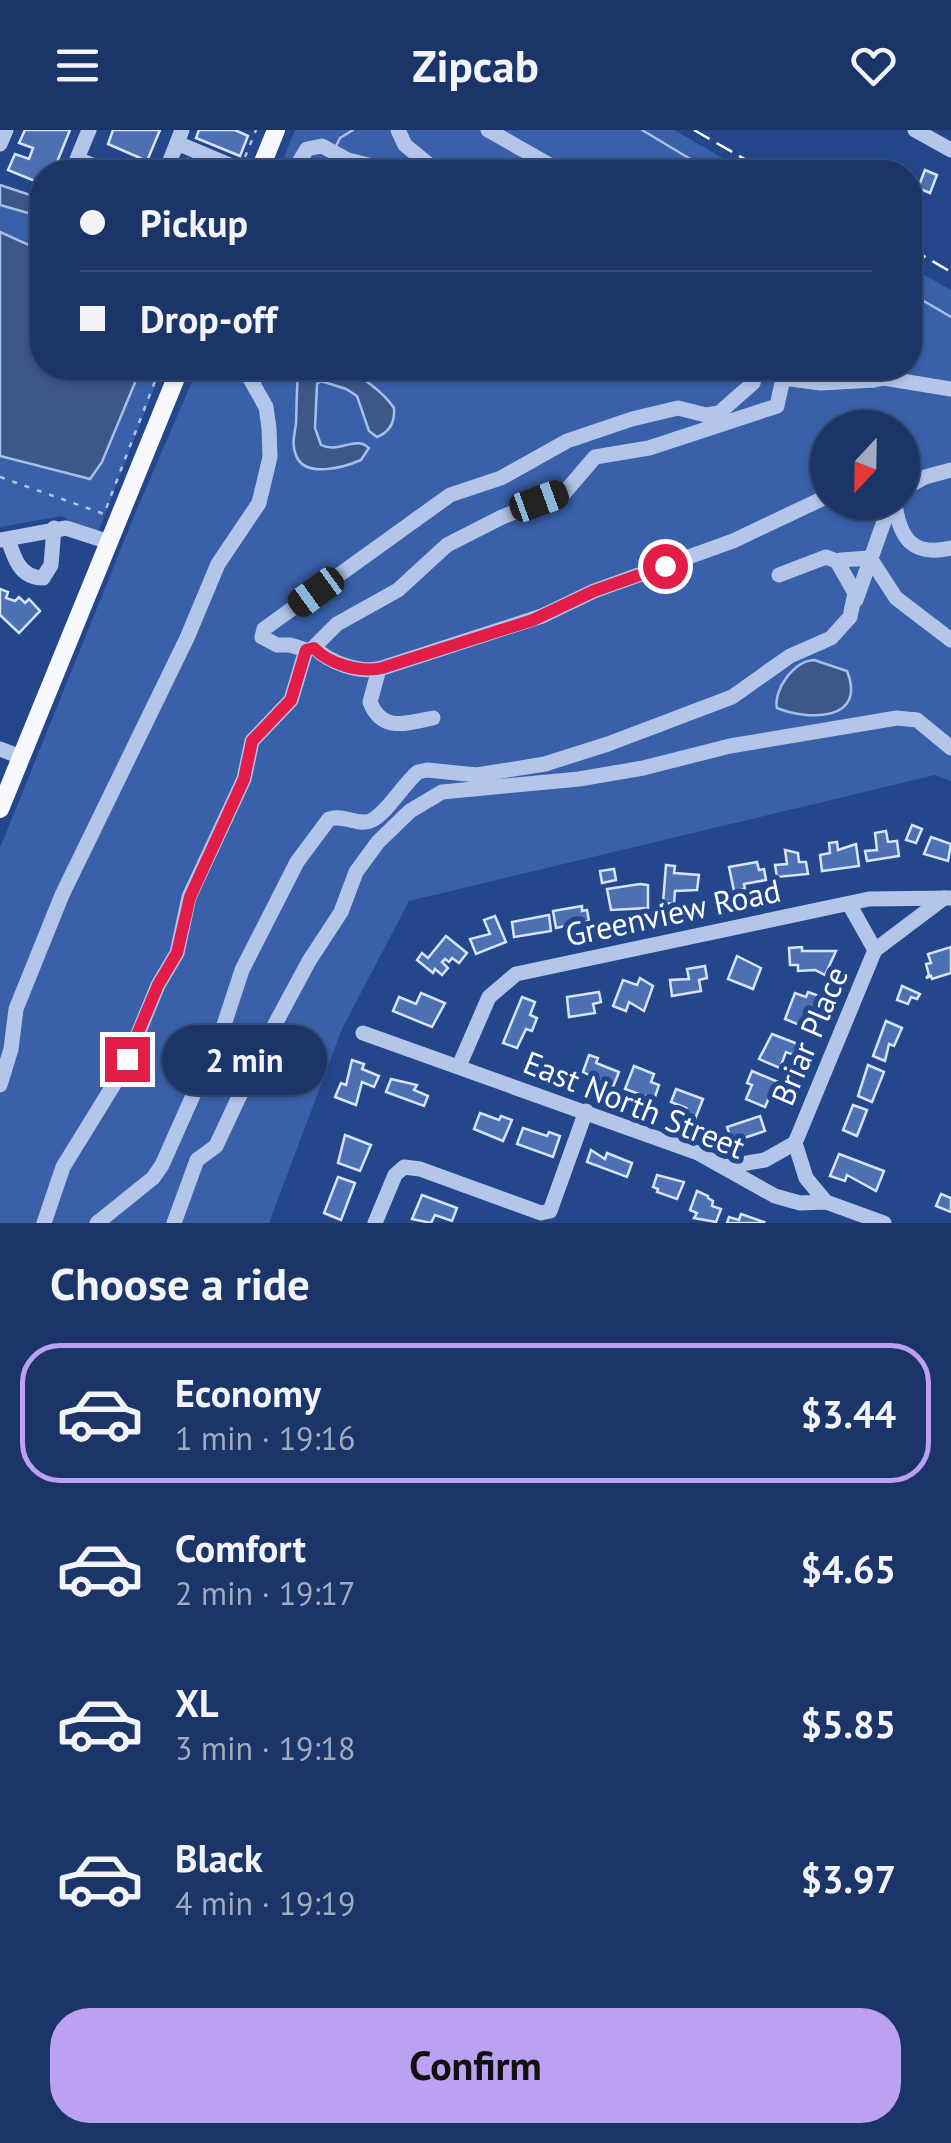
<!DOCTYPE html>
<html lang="en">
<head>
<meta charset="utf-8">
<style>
  :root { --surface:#1b3569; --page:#284071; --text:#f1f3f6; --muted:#a0abc0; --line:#39507d; --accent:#bca0f2 }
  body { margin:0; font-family:"PT Sans",sans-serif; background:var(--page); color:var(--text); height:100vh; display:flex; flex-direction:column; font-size:38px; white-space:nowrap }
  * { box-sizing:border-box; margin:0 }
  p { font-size:32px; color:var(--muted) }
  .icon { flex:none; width:55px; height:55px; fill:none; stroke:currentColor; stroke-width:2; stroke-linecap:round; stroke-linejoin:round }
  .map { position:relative; height:1093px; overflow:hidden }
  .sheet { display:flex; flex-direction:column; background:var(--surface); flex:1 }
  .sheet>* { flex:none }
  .banner { position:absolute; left:30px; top:30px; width:892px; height:220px; border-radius:40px; box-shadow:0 2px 8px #0004,0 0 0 2px var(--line); display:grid; align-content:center; height:220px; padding:0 50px; background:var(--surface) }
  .needle { width:65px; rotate:202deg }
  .controls { position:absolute; left:810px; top:280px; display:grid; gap:20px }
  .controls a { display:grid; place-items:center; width:110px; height:110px; border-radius:50%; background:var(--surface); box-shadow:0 2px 8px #0004,0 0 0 2px var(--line); font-size:50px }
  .end { position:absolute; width:45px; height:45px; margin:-22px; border:12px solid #e11d48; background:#fff; box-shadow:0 0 0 5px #fff }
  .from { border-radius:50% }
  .bubble { position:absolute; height:70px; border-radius:35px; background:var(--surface); box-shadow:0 2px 8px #0004,0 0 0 2px var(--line); font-size:32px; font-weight:700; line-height:70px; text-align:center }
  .car { position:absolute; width:30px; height:60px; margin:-30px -15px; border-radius:12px; box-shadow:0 0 8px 2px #0007; background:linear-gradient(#222 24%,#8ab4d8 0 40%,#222 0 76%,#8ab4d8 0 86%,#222 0) }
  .banner b { display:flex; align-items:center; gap:35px; height:95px; font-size:38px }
  .banner b+b { border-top:2px solid var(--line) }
  .banner i { width:25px; height:25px; background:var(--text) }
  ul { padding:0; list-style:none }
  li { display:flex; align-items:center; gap:30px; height:140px; margin:0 20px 15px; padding:0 30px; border:5px solid transparent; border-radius:40px }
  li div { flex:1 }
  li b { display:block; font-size:38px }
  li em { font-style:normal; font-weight:700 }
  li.current { border-color:var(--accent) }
  li>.icon { width:90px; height:90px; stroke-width:1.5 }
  h2 { padding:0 50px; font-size:45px; line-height:120px }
  .action { display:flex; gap:20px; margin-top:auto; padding:20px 50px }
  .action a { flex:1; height:115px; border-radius:40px; background:var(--accent); color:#111; font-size:40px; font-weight:700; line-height:115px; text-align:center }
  header { display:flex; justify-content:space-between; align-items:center; height:130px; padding:0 50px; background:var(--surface); font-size:45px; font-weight:700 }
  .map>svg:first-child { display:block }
</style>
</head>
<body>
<header><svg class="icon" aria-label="menu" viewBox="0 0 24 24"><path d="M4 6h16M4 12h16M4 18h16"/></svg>Zipcab<svg class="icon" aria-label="heart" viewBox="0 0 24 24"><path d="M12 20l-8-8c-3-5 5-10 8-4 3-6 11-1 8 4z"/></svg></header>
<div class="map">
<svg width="951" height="1093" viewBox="0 0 951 1093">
  <rect width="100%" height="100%" fill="#24478c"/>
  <g fill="#3960a9" fill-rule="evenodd">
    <path d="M295 0H674L747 42H278Z"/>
    <path d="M0 75 42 87V238H162L96 407 62 386 0 397Z"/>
    <path d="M910 137 951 160V651L935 645 409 771 342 899 269 1093H0V718L137 379 198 238H910ZM828 298H902V372H828Z"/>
  </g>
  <g fill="#3e5789" stroke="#a7c0eb" stroke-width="2.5">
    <path d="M0 55 42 69V87L0 75Z"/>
    <path d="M0 102 42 121V238H141L102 332 90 349 0 326Z"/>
    <path d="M299 238C311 237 330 234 341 238 359 243 384 263 394 278 395 292 390 302 377 307L369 301 357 266 346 259 321 251 317 254 315 298 321 315C339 324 355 305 369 318L361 330C345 337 304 349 296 325 291 314 295 304 296 293 297 274 296 257 299 238Z"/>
    <path d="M814 530 847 541C867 591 809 591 777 578 773 560 794 531 814 530Z"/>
  </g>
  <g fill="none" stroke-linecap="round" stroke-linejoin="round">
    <g stroke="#a7c0eb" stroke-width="2.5">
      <path d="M642 0 712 42"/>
      <path d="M336 16 340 8 353 0"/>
      <path d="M910 163 951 187"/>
    </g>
  </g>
  <g fill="#4d70b3" stroke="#d7e3f8" stroke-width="2.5">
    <path d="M25 0H70L53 42H42V54L8 40 15 24 29 29 33 18 19 13Z"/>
    <path d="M113 0H160L147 31 108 14Z"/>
    <path d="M199 0H235L248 6 240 26 196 8Z"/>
    <path d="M188 29 221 42H182Z"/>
    <path d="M925 40 937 45 930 63 918 58Z"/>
    <path d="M0 459 8 462 6 468 15 471 19 467 25 473 29 469 40 481 19 503 0 485Z"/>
    <path d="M912 695 922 699 916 713 906 710Z"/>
    <path d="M886 701 888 712 897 711 899 726 867 731 865 721 877 720 875 703Z"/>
    <path d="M931 707 951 714 948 731 924 724Z"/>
    <path d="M837 712 838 720 856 714 859 736 822 741 820 725 830 723 829 713Z"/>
    <path d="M785 720 798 723 799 732H806L808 744 777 747 775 735 787 734Z"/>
    <path d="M757 732 759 740 764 739 766 750 744 754 745 759 734 761 729 737Z"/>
    <path d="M666 735 675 736 674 743 699 745 697 760 675 761 674 774 663 773Z"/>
    <path d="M614 739 616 750 602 753 600 741Z"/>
    <path d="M640 754 648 755V778L611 780 607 759Z"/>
    <path d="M582 776V781L587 780 589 791 556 798 553 781Z"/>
    <path d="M549 785 551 801 514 807 512 792Z"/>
    <path d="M495 786 506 812 476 824 470 809 490 804 484 790Z"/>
    <path d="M446 806 467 823 459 833 452 828 449 832 445 829 442 832 448 838 442 845 435 839 433 843 417 830 422 823 428 828Z"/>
    <path d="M802 817V821H836L825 845 815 840 798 841V835H790L789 818Z"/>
    <path d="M951 817V843L932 849 931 846 926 848 929 845 926 834 931 833 928 824Z"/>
    <path d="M737 826 761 838 753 859 728 849Z"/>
    <path d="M705 836 707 848 699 850 701 861 672 866 670 850 689 849 687 839Z"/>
    <path d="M640 848 653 856 644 881 629 872 626 881 613 876 623 850 637 855Z"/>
    <path d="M902 856 920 864 917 869 911 867 908 874 897 870Z"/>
    <path d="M599 862 601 872 593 874 595 883 569 887 567 867Z"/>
    <path d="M808 862 819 866 804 897 785 889 795 863 806 867Z"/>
    <path d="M421 863 445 873 432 897 393 881 399 867 416 874Z"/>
    <path d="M522 867 535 872 530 885 537 888 532 901 526 899 517 918 503 913Z"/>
    <path d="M886 891 902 898 894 916 889 914 885 931 873 926Z"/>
    <path d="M772 904 798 914 794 925 786 922 780 938 759 929Z"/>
    <path d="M589 925 598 928 596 933 619 942 613 957 583 942Z"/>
    <path d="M352 930 364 934 362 939 379 946 374 957 362 952 356 975 335 967 341 953 346 955Z"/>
    <path d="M868 935 884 942 872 972 858 966Z"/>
    <path d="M634 936 654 944 651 952 659 955 653 973 644 969 645 966 625 959Z"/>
    <path d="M752 941 783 954 779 964 772 961 765 977 746 969 752 955 747 953Z"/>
    <path d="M391 949 417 955 414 960 428 966 424 976 386 962Z"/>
    <path d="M676 959 703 969 695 989 683 984 686 978 671 972Z"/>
    <path d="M853 975 867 980 857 1006 843 1000Z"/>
    <path d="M480 983 499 990 501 986 512 990 503 1011 474 999Z"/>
    <path d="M760 986 765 1001 732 1012 727 997Z"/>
    <path d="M523 998 547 1006 549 1002 560 1006 553 1027 517 1014Z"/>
    <path d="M345 1005 371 1015 360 1041 338 1033Z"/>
    <path d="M591 1020 605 1029 607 1023 632 1033 627 1047 587 1032Z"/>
    <path d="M839 1024 884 1041 876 1061 847 1045 845 1051 830 1046Z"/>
    <path d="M657 1045 684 1052 677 1069 657 1062 658 1059 653 1057Z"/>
    <path d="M338 1047 355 1053 341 1090 324 1083Z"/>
    <path d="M697 1061 708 1066V1068L713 1071 712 1076 721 1079 716 1092 694 1088 697 1083 690 1080Z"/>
    <path d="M941 1064 951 1068V1082L936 1076Z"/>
    <path d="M422 1065 457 1078 452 1091 435 1085 431 1093 412 1089Z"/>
    <path d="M741 1084 764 1092 763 1093H727L729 1087 739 1090Z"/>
  </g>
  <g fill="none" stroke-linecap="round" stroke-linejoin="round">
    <g stroke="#b3c6ea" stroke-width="2.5" stroke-dasharray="5 8" stroke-linecap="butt">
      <path d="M245 27 256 0"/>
      <path d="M0 347 104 384 160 238"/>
    </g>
    <g stroke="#b3c6ea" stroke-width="15">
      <path d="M89 0 77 29 109 42"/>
      <path d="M182 0 177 13 246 42"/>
      <path d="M398 0 405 15 438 42"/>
      <path d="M488 0 562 42"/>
      <path d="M915 0 951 20"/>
      <path d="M177 13 167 38 177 42"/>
      <path d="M0 14 6 0"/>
      <path d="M293 42 307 19 322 16 348 30 397 42"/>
      <path d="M777 238 783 248 777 276 649 318 595 327 565 362 502 387 447 415 398 460 337 494 314 517C329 533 361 544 382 538L542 486 594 461 733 411 828 366"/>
      <path d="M851 238 874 250 884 248 893 238"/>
      <path d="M783 248 821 253 874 250"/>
      <path d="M884 248 951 259"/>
      <path d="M902 359 925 347 951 340"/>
      <path d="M895 374C900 409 913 427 951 418"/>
      <path d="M8 409C14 428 20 448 43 448L51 435 54 398"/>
      <path d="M0 410 66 398 109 412"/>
      <path d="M779 445 826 427 839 432"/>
      <path d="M856 470 891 372"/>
      <path d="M379 539 370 572C382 603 407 593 433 588"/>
      <path d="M0 619 21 627"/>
      <path d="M849 774 875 820"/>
      <path d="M363 903 698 1023 775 1066 800 1073 826 1072 884 1093"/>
      <path d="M459 936 489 867 516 844 869 769 951 768"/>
      <path d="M0 955 11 919 16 879 62 765 187 508 218 434 259 373 270 327 269 298 266 277 244 238"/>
      <path d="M724 1037 765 1030 795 1013"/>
      <path d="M826 1072 806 1048 795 1013 875 820 944 768"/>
      <path d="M44 1093 63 1037 124 938 158 855 177 823 189 767 244 649 252 611 291 570 306 520 290 515H277L262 507 264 499 450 365 501 348 567 311 632 289 678 278 706 285 719 283 753 253 757 238"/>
      <path d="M97 1093 153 1048 162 1035 223 898 242 840 297 732 329 689C344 684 357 696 370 691 385 686 404 653 418 642L427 640 477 645 545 634 608 614 732 567 790 526 831 508 850 487 855 463 839 435 841 430 870 428 896 468 951 510"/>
      <path d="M174 1093 197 1030 216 1016 259 924 309 831 341 782 356 742 378 712 410 681 442 662 579 649 643 638 730 616 897 588 917 590 951 618"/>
      <path d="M375 1093 395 1045 404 1037 420 1039 541 1083 550 1081 586 981"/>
    </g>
    <g stroke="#f7f9fe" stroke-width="18">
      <path d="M259 42 276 0"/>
      <path d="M0 679 180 238"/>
    </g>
    <g stroke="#fff" stroke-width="2.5" stroke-dasharray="18 8" stroke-linecap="butt">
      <path d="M694 0 767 42"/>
      <path d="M910 118 951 142"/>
    </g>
  </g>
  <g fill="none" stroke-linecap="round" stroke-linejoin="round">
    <path stroke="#e11d48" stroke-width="12" d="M127 929 158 855 177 823 190 767 244 649 252 611 291 570 306 520 314 518C329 534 360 543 382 538L533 490 594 461 665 436"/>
  </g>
  <g text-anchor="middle" stroke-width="10" stroke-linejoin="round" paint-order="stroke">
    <g font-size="32" fill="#fff" stroke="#24478c">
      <text transform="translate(673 783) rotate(-12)" y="11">Greenview Road</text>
      <text transform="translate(810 906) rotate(-67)" y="11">Briar Place</text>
      <text transform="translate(634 975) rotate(22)" y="11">East North Street</text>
    </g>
  </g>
</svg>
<div class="controls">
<a><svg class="needle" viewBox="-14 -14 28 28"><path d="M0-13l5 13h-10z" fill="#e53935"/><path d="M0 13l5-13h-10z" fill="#a0abc0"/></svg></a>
</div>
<i class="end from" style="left:665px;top:436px"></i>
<i class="end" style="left:127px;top:929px"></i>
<div class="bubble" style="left:162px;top:895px;width:165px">2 min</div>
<i class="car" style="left:539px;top:371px;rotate:70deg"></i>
<i class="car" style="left:316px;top:462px;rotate:234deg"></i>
<div class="banner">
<b><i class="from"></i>Pickup</b>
<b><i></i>Drop-off</b>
</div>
</div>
<section class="sheet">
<h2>Choose a ride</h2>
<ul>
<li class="current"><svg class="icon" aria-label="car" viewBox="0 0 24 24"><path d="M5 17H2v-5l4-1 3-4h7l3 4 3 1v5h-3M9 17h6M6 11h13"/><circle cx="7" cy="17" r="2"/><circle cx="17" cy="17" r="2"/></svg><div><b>Economy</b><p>1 min · 19:16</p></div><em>$3.44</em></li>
<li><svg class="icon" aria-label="car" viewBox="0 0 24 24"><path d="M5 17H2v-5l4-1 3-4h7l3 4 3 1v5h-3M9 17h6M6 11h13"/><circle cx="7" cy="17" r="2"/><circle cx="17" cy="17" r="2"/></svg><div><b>Comfort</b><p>2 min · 19:17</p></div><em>$4.65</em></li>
<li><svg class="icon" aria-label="car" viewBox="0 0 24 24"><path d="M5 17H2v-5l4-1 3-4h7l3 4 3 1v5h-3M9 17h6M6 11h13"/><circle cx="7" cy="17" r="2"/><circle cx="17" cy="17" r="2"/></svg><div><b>XL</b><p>3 min · 19:18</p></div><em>$5.85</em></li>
<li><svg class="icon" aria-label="car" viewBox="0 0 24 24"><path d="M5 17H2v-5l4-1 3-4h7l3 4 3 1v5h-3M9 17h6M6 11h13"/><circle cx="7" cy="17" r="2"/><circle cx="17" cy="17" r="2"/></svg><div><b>Black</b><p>4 min · 19:19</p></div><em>$3.97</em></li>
</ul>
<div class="action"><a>Confirm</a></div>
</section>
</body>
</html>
